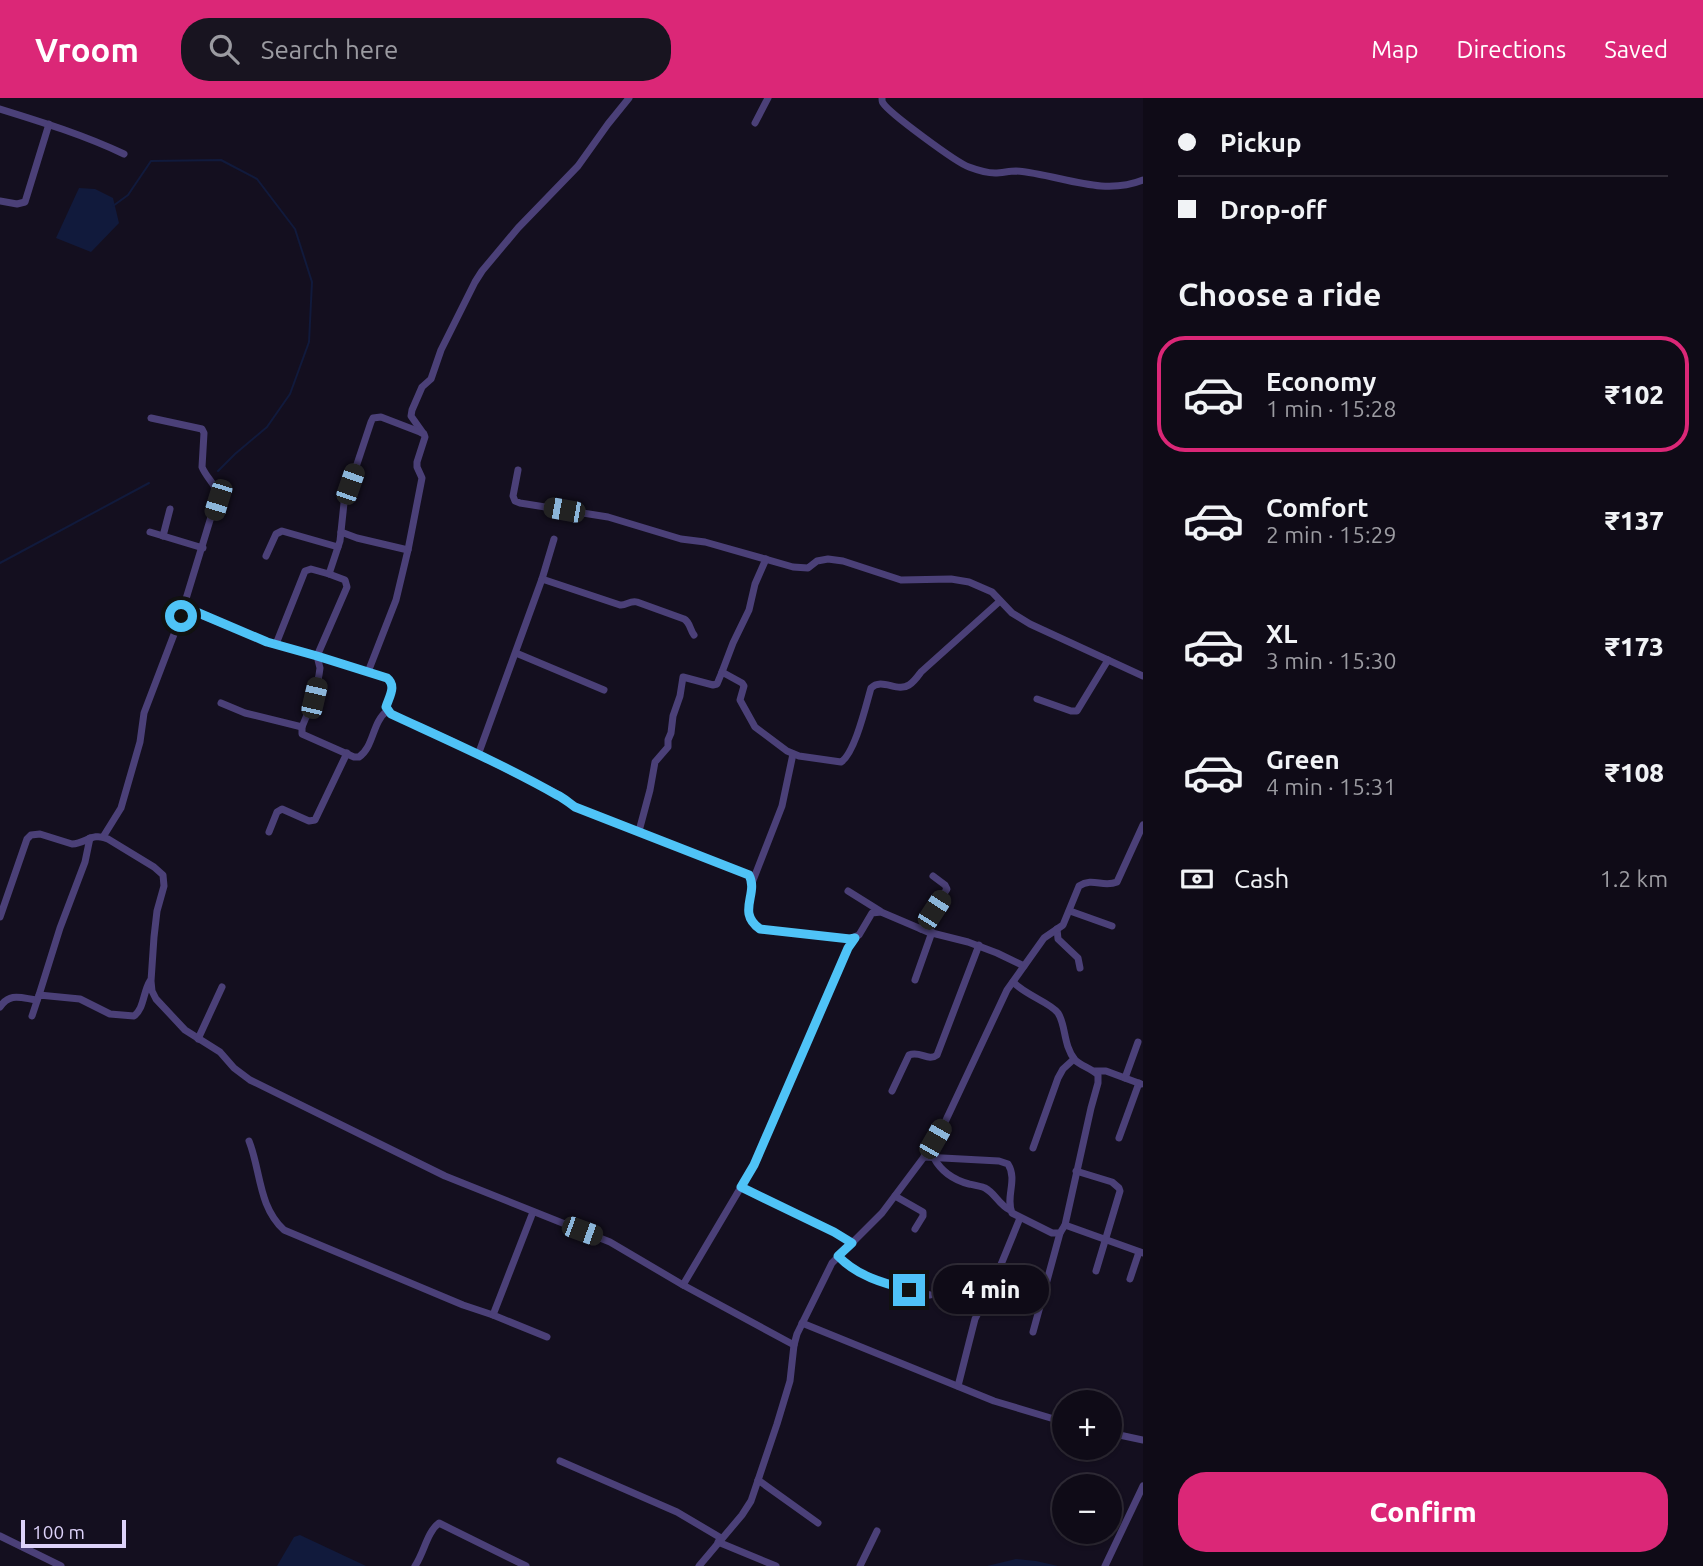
<!DOCTYPE html>
<html lang="en">
<head>
<meta charset="utf-8">
<style>
  :root { --surface:#0f0b17; --page:#181420; --text:#f1f3f6; --muted:#9b9ba1; --line:#2f2b36; --accent:#db2777 }
  body { margin:0; font-family:Ubuntu,sans-serif; background:var(--page); color:var(--text); height:100vh; display:flex; flex-direction:column; font-size:26px; white-space:nowrap }
  * { box-sizing:border-box; margin:0 }
  p { font-size:23px; color:var(--muted) }
  .icon { flex:none; width:38px; height:38px; fill:none; stroke:currentColor; stroke-width:2; stroke-linecap:round; stroke-linejoin:round }
  .map { position:relative; flex:1; overflow:hidden }
  .drawer { display:flex; flex-direction:column; background:var(--surface); width:560px }
  .drawer>* { flex:none }
  .guide { display:grid; align-content:center; height:154px; padding:0 35px; background:var(--surface) }
  .tools { position:absolute; left:1052px; top:1292px; display:grid; gap:14px }
  .tools a { display:grid; place-items:center; width:70px; height:70px; border-radius:50%; background:var(--surface); box-shadow:0 2px 5px #0004,0 0 0 2px var(--line); font-size:35px }
  .scale { position:absolute; left:21px; bottom:18px; width:105px; box-sizing:border-box; padding-left:7px; border:4px solid #ddd2f9; border-top:0; font-size:19px; line-height:24px; white-space:nowrap; color:#ddd2f9; -webkit-text-stroke:5px #140f1f; paint-order:stroke }
  .end { position:absolute; width:32px; height:32px; margin:-16px; border:9px solid #4fc3f7; background:#111; box-shadow:0 0 0 4px #111 }
  .from { border-radius:50% }
  .bubble { position:absolute; height:49px; border-radius:24px; background:var(--surface); box-shadow:0 2px 5px #0004,0 0 0 2px var(--line); font-size:23px; font-weight:800; line-height:49px; text-align:center }
  .car { position:absolute; width:21px; height:42px; margin:-21px -10px; border-radius:9px; box-shadow:0 0 5px 2px #0007; background:linear-gradient(#222 24%,#8ab4d8 0 40%,#222 0 76%,#8ab4d8 0 86%,#222 0) }
  .guide b { display:flex; align-items:center; gap:24px; height:66px; font-size:26px }
  .guide b+b { border-top:2px solid var(--line) }
  .guide i { width:18px; height:18px; background:var(--text) }
  ul { padding:0; list-style:none }
  li { display:flex; align-items:center; gap:21px; height:116px; margin:0 14px 10px; padding:0 21px; border:4px solid transparent; border-radius:28px }
  li div { flex:1 }
  li b { display:block; font-size:26px }
  li em { font-style:normal; font-weight:800 }
  li.on { border-color:var(--accent) }
  li>.icon { width:63px; height:63px; stroke-width:1.5 }
  h2 { padding:0 35px; font-size:32px; line-height:84px }
  .pay { display:flex; align-items:center; gap:18px; height:77px; padding:0 35px; font-size:26px }
  .pay p { margin-inline-start:auto }
  .action { display:flex; gap:14px; margin-top:auto; padding:14px 35px }
  .action a { flex:1; height:80px; border-radius:28px; background:var(--accent); color:#fff; font-size:28px; font-weight:800; line-height:80px; text-align:center }
  header { display:flex; align-items:center; gap:42px; box-sizing:border-box; height:98px; padding:0 35px; background:var(--accent); color:#fff }
  header strong { font-size:33px }
  nav { display:flex; gap:38px; margin-inline-start:auto; font-size:24px }
  .search { width:490px; height:63px; background:var(--page); display:flex; align-items:center; gap:18px; box-sizing:border-box; padding:0 24px; border-radius:28px; color:var(--muted); font-size:26px }
  main { display:flex; flex:1; min-height:0 }
  .map>svg:first-child { display:block }
</style>
</head>
<body>
<header>
<strong>Vroom</strong>
<div class="search"><svg class="icon" aria-label="search" viewBox="0 0 24 24"><circle cx="10" cy="10" r="6"/><path d="M15 15l6 6"/></svg>Search here</div>
<nav><a>Map</a><a>Directions</a><a>Saved</a></nav>
</header>
<main>
<div class="map">
<svg width="1143" height="1468" viewBox="0 0 1143 1468">
  <rect width="100%" height="100%" fill="#140f1f"/>
  <g fill="#111a3c">
    <path d="M79 90 95 91 113 100 119 125 91 154 56 140Z"/>
    <path d="M300 1437 366 1468H277L294 1439Z"/>
    <path d="M1016 1461 1036 1463 1058 1468H987Z"/>
  </g>
  <g fill="none" stroke-linecap="round" stroke-linejoin="round">
    <g stroke="#111a3c" stroke-width="2">
      <path d="M113 108 128 97 151 63 221 62 257 81 295 131 312 184 309 244 290 296 267 329 235 356 218 373"/>
      <path d="M0 465 149 385"/>
    </g>
    <g stroke="#4b4078" stroke-width="7">
      <path d="M882 0C882 2 882 4 883 5 889 15 957 65 969 69 977 72 986 75 995 75 1002 75 1009 73 1016 73 1059 76 1101 99 1143 82"/>
      <path d="M0 11C42 24 84 37 124 56"/>
      <path d="M755 25 768 0"/>
      <path d="M0 103 17 106 25 104 49 26"/>
      <path d="M151 320 202 331 204 335 202 369C206 379 215 386 218 396L185 504V512"/>
      <path d="M423 335 411 318 412 312 422 289 431 281 441 252 475 184 482 173 518 130 578 68 608 26 629 0"/>
      <path d="M518 372 513 398 515 403 520 405 608 419 681 441 705 444 793 469 808 470 817 463 828 461 843 463 901 482 951 481 969 484 992 494 1012 515 1030 526 1143 578"/>
      <path d="M150 434 203 450"/>
      <path d="M341 434 357 440 408 452"/>
      <path d="M163 438 170 411"/>
      <path d="M266 458 276 436 282 433 338 449"/>
      <path d="M329 476 345 482 347 489 317 558 320 570 319 577 314 600 302 629V636L354 659H359C374 649 372 624 387 613"/>
      <path d="M542 481 554 441"/>
      <path d="M276 546 305 473 311 471 329 476 340 443 344 405 371 324 373 320 381 319 420 334 424 336 425 339 417 364V369L422 380 408 452 396 502 368 574"/>
      <path d="M516 555 604 592"/>
      <path d="M722 574 733 545 749 512 755 486 766 461"/>
      <path d="M1037 601 1071 613H1077L1108 562"/>
      <path d="M221 605 245 615 302 629"/>
      <path d="M478 657 542 481 620 507C626 508 630 502 637 504L684 521C690 524 690 532 694 537"/>
      <path d="M639 733 650 692 655 664 668 649V642L671 635 673 618 680 598 683 579 713 587 717 586 722 574 742 585 744 588 740 602 755 629 787 653 799 658 841 664C855 655 866 607 871 590 882 579 897 595 909 587 914 584 918 578 921 574L1000 503"/>
      <path d="M269 734 277 714 282 711 309 723 315 722 347 655"/>
      <path d="M103 739 121 710 140 644 144 615 181 518 185 512H189L267 544 317 558 387 580C402 593 379 603 391 616L451 643 559 697 575 709 749 777C759 796 736 814 760 831L850 841 859 837 872 815 881 814 928 834 968 844 997 855 1024 868"/>
      <path d="M752 785 782 708 793 656"/>
      <path d="M848 793 880 813"/>
      <path d="M1070 813 1112 828"/>
      <path d="M0 819 27 741 31 737 40 736 72 746C87 745 92 734 108 741L154 769 163 777 164 788 157 813 154 839 151 883 152 893 156 901 185 932 220 954 234 970 250 982 445 1078 610 1144 683 1187 794 1247"/>
      <path d="M921 831 947 791 945 787 933 778"/>
      <path d="M1057 831 1058 841 1078 860 1080 870"/>
      <path d="M915 882 932 834"/>
      <path d="M39 897 60 830 85 764 90 740"/>
      <path d="M0 909C10 894 21 900 37 902"/>
      <path d="M32 918 39 897 80 901 110 916 134 918C144 911 143 894 150 883"/>
      <path d="M198 941 222 889"/>
      <path d="M1095 973H1106L1141 986"/>
      <path d="M1125 980 1138 944"/>
      <path d="M892 993 909 957C920 952 928 964 937 957L979 847"/>
      <path d="M1119 1040 1139 985"/>
      <path d="M249 1043C261 1073 258 1108 284 1132L463 1207 493 1217"/>
      <path d="M1033 1050 1058 980 1063 971 1074 961"/>
      <path d="M924 1059 999 1063 1008 1066C1018 1082 1005 1099 1012 1115L1052 1135H1060L1065 1127 1091 1010 1098 985V977C1091 970 1081 968 1075 962 1063 947 1066 927 1058 915 1051 905 1025 897 1013 884"/>
      <path d="M934 1060C941 1073 954 1082 969 1086 974 1087 980 1088 985 1090 995 1095 999 1107 1010 1112"/>
      <path d="M1076 1073 1112 1084 1119 1090 1120 1093 1096 1173"/>
      <path d="M741 1089 834 1134 852 1145"/>
      <path d="M895 1098 923 1114V1118L915 1131"/>
      <path d="M533 1114 493 1217 547 1239"/>
      <path d="M1065 1127 1143 1155"/>
      <path d="M838 1158C862 1183 898 1189 930 1197"/>
      <path d="M1130 1181 1139 1154"/>
      <path d="M683 1187 754 1067 848 850 854 840"/>
      <path d="M802 1225 994 1303 1064 1324"/>
      <path d="M1033 1234 1060 1135"/>
      <path d="M958 1288 975 1221 993 1186 1020 1120"/>
      <path d="M1110 1335 1143 1342"/>
      <path d="M560 1363 677 1414 721 1440"/>
      <path d="M758 1382 818 1425"/>
      <path d="M0 1438 61 1468"/>
      <path d="M718 1444 776 1468"/>
      <path d="M415 1468C424 1455 427 1434 439 1425L526 1468"/>
      <path d="M699 1468 742 1417 751 1403 777 1326 790 1283 794 1247 797 1236 832 1165 882 1115 924 1059 946 1022 1007 892 1044 840 1063 827 1079 788C1093 779 1103 790 1117 784L1143 727"/>
      <path d="M860 1468 877 1433"/>
      <path d="M1105 1468 1143 1388"/>
    </g>
  </g>
  <g fill="none" stroke-linecap="round" stroke-linejoin="round">
    <path stroke="#4fc3f7" stroke-width="9" d="M181 518 185 512 194 513 267 544 317 558 387 580C397 588 389 599 386 609L391 616C447 642 504 667 557 697 564 700 569 705 575 709L749 777C759 796 736 814 760 831L850 841 855 840 848 850 754 1067 741 1089 834 1134 852 1145 838 1158C857 1178 883 1185 909 1192"/>
  </g>
</svg>
<div class="tools">
<a>+</a>
<a>−</a>
</div>
<div class="scale">100 m</div>
<i class="end from" style="left:181px;top:518px"></i>
<i class="end" style="left:909px;top:1192px"></i>
<div class="bubble" style="left:933px;top:1167px;width:116px">4 min</div>
<i class="car" style="left:350px;top:386px;rotate:19deg"></i>
<i class="car" style="left:218px;top:402px;rotate:197deg"></i>
<i class="car" style="left:564px;top:412px;rotate:280deg"></i>
<i class="car" style="left:314px;top:600px;rotate:13deg"></i>
<i class="car" style="left:934px;top:812px;rotate:33deg"></i>
<i class="car" style="left:935px;top:1041px;rotate:30deg"></i>
<i class="car" style="left:582px;top:1133px;rotate:110deg"></i>
</div>
<section class="drawer">
<div class="guide">
<b><i class="from"></i>Pickup</b>
<b><i></i>Drop-off</b>
</div>
<h2>Choose a ride</h2>
<ul>
<li class="on"><svg class="icon" aria-label="car" viewBox="0 0 24 24"><path d="M5 17H2v-5l4-1 3-4h7l3 4 3 1v5h-3M9 17h6M6 11h13"/><circle cx="7" cy="17" r="2"/><circle cx="17" cy="17" r="2"/></svg><div><b>Economy</b><p>1 min · 15:28</p></div><em>₹102</em></li>
<li><svg class="icon" aria-label="car" viewBox="0 0 24 24"><path d="M5 17H2v-5l4-1 3-4h7l3 4 3 1v5h-3M9 17h6M6 11h13"/><circle cx="7" cy="17" r="2"/><circle cx="17" cy="17" r="2"/></svg><div><b>Comfort</b><p>2 min · 15:29</p></div><em>₹137</em></li>
<li><svg class="icon" aria-label="car" viewBox="0 0 24 24"><path d="M5 17H2v-5l4-1 3-4h7l3 4 3 1v5h-3M9 17h6M6 11h13"/><circle cx="7" cy="17" r="2"/><circle cx="17" cy="17" r="2"/></svg><div><b>XL</b><p>3 min · 15:30</p></div><em>₹173</em></li>
<li><svg class="icon" aria-label="car" viewBox="0 0 24 24"><path d="M5 17H2v-5l4-1 3-4h7l3 4 3 1v5h-3M9 17h6M6 11h13"/><circle cx="7" cy="17" r="2"/><circle cx="17" cy="17" r="2"/></svg><div><b>Green</b><p>4 min · 15:31</p></div><em>₹108</em></li>
</ul>
<div class="pay"><svg class="icon" aria-label="cash" viewBox="0 0 24 24"><path d="M3 7h18v10H3z"/><circle cx="12" cy="12" r="2"/></svg>Cash<p>1.2 km</p></div>
<div class="action"><a>Confirm</a></div>
</section>
</main>
</body>
</html>
